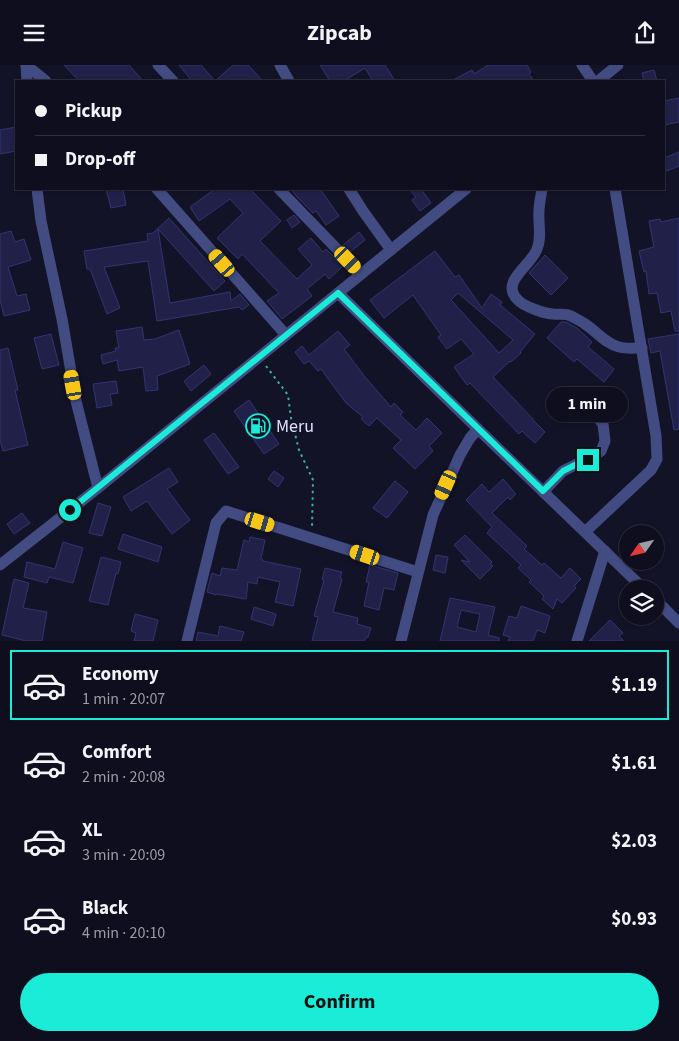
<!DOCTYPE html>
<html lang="en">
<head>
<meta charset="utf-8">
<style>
  :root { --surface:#0e0e1e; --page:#1c1c2b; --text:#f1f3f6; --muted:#9b9ca4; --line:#2e2e3c; --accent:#1aecd7 }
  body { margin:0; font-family:"Source Sans 3",sans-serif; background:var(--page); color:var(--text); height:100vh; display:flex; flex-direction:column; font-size:19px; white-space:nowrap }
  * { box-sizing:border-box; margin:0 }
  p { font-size:16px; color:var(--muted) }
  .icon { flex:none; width:28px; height:28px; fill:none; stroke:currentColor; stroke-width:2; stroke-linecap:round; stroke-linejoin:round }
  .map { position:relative; height:576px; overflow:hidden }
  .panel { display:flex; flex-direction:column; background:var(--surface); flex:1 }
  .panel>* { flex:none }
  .hud { position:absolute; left:15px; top:15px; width:650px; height:110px; border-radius:0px; box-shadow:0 1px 4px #0004,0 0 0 1px var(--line); display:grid; align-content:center; height:110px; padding:0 20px; background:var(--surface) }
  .needle { width:32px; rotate:236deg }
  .controls { position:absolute; left:619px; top:460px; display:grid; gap:10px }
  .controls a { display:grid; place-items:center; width:45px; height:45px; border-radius:50%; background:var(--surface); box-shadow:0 1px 4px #0004,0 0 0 1px var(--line); font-size:25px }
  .end { position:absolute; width:22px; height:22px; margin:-11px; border:6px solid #1aecd7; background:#111; box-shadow:0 0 0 2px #111 }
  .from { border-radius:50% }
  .bubble { position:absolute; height:35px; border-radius:18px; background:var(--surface); box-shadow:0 1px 4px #0004,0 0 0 1px var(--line); font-size:16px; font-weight:700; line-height:35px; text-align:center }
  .car { position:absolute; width:15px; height:30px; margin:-15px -8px; border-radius:6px; box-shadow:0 0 4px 1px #0007; background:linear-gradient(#f5c518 24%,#345 0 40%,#f5c518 0 76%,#345 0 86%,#f5c518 0) }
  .hud b { display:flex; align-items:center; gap:18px; height:48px; font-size:19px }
  .hud b+b { border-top:1px solid var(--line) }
  .hud i { width:12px; height:12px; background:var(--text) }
  ul { padding:9px 0 0; list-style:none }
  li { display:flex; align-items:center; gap:15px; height:70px; margin:0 10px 8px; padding:0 10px; border:2px solid transparent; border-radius:0px }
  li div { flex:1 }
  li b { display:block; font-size:19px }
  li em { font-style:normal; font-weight:700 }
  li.active { border-color:var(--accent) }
  li>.icon { width:45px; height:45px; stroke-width:1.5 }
  .cta { display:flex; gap:10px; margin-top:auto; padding:10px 20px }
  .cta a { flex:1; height:58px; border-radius:30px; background:var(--accent); color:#111; font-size:20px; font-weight:700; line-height:58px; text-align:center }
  header { display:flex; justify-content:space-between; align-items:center; height:65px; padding:0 20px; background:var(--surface); font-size:22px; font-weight:700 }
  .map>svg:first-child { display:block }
</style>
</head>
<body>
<header><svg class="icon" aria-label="menu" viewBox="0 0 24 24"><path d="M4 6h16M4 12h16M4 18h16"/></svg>Zipcab<svg class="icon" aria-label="share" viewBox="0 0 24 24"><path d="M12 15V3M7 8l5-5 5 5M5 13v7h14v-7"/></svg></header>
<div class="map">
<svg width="679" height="576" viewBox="0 0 679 576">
  <rect width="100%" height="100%" fill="#131328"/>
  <g fill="#212048" stroke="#343472" fill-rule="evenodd">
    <path d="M64 0H129L143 16H79Z"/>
    <path d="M179 0H201L215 16H192Z"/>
    <path d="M233 0H248L263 16H215Z"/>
    <path d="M320 0H385L395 16H373L365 3 344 16H330Z"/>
    <path d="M488 0H527L531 7 529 9 534 16H451L472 5 474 9Z"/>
    <path d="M654 5 657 16H644L642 8Z"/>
    <path d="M679 33V57L664 60V36Z"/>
    <path d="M16 62V86L0 89V65Z"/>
    <path d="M679 87V101L664 107V93Z"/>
    <path d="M106 124H123L126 140 111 143Z"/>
    <path d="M215 124H250L281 156 260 176 297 214 312 200 298 184 311 173 323 187 326 184 343 201 329 214 325 209 307 224 312 231 282 254 267 236 279 228 242 189 238 194 217 173 243 148 230 134 199 156 190 142Z"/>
    <path d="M291 124H320L339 151 326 160 316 146 313 148 297 132Z"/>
    <path d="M409 124H421L431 138 420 146 412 135 416 132Z"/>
    <path d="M294 150 300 157 292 163 287 155Z"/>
    <path d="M169 153 225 216 214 226 158 164 170 238 230 227 231 236 240 229 249 240 242 245 239 242 157 256 148 196 104 202 120 243 107 249 90 204H87L84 186 148 176 147 169 153 168Z"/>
    <path d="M679 153V266H675L671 246 661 248 657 228 649 229 646 206 644 207 639 186 654 182 649 156 660 154 661 157Z"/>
    <path d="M11 166 15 177 24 174 31 195 8 202 17 231 26 229 30 245 4 251 0 235V169Z"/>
    <path d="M359 167 365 175 350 187 343 180Z"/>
    <path d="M435 186 455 212 459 210 482 243 491 229 502 237 500 240 535 269 520 287 521 288 511 297 510 296 493 312 534 355H533L545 367 535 378 522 366 519 369 470 318 467 320 454 302 474 289 461 274 447 284 438 272 441 270 413 230 384 253 370 235ZM458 228 513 275 499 288 451 235Z"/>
    <path d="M545 190 568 213 551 230 529 208Z"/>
    <path d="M561 257H566L577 263 592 277 588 282 614 304 604 317 577 294 574 297 547 273Z"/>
    <path d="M142 262 144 275 155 274 179 265 190 299 157 311 158 325 146 326 143 302 119 306 117 295 103 299 101 290 116 286 115 283H119L116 266Z"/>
    <path d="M338 266 350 280 344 284 365 312 391 342 394 338 403 347 400 350 416 365 427 353 442 368 429 381 433 386 415 404 393 383 401 375 377 353 369 361 361 354 363 352 346 338 321 304 318 306 309 296 304 299 295 287 302 281 309 290Z"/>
    <path d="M51 269 59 300 42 304 34 273Z"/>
    <path d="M679 269V364L674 365 660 286 651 288 648 274Z"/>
    <path d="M8 283 18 325H15L28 380 3 386 0 375V285Z"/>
    <path d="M204 300 211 309 191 326 184 316Z"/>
    <path d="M116 316 118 328 110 329 112 340 97 343 93 319Z"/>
    <path d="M249 335 279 379 264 389 234 346Z"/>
    <path d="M214 368 239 402 228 409 204 375Z"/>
    <path d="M169 403 178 417 167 424 190 455 172 469 147 436 131 446 123 432Z"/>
    <path d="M274 406 284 413 278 422 268 414Z"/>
    <path d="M503 414 516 429 510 435 508 432 492 448 527 481 524 484 542 500 544 498 561 513 570 503 581 514 574 521 576 523 562 538 557 534 553 544 542 534 544 531 529 517 531 515 518 503 521 500 487 468 492 462 466 435 482 419 489 427Z"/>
    <path d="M395 416 408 427 387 453 373 443Z"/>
    <path d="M98 438 111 442 102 471 89 468Z"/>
    <path d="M22 448 30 458 14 469 7 459Z"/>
    <path d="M123 469 162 482 158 497 118 484Z"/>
    <path d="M465 470 492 497 490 499 493 501 480 514 461 495 470 497 454 480Z"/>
    <path d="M250 472 265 475 261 494 263 495V496L301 504 293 541 275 537 280 517 258 512 257 519 248 517 246 534 217 529 216 530 207 527 212 508 220 511 222 503 237 505 244 475 249 477Z"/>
    <path d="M63 477 83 483 73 518 49 512 47 518 24 512 27 497 55 504Z"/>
    <path d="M436 490 448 492 445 508 433 505Z"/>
    <path d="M101 492 121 497 118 509 116 508 108 540 89 536Z"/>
    <path d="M370 500 398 508 394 525 384 523 379 545 364 541 369 517H366Z"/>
    <path d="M325 503 342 507 340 513 342 514 333 547 358 553 357 559 371 563 368 572H366L364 576H312L318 552 314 551 324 515 322 514Z"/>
    <path d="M14 514 29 518 23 543 47 547 42 576H23V575L2 570Z"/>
    <path d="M450 533 495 542 488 570 499 573V576H440ZM461 545 480 549 476 567 457 562Z"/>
    <path d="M521 541 550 551 545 568 537 565 533 576H508L510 572 503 570 509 551 517 553Z"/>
    <path d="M254 542 276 549 273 561 251 554Z"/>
    <path d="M135 549 158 555 153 576H134L136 568 131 566Z"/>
    <path d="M610 555 623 568 619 571 624 576H589Z"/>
    <path d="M220 561 244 567 241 576H196L198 567 218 571Z"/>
  </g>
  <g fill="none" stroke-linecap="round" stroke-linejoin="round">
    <path stroke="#3bb293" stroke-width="2" stroke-dasharray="2.5 4" stroke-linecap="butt" d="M266 301 288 330 291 353 299 385 313 415 312 463"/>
    <g stroke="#424c83" stroke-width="11">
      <path d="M26 0 46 16"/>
      <path d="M26 0 27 16"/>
      <path d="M158 0 173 16"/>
      <path d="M280 0 289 16"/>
      <path d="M582 0 593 16"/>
      <path d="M598 16 618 0"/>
      <path d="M37 124 41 156 62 254 76 336 98 423"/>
      <path d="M157 124 286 270"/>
      <path d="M279 124 361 209"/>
      <path d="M349 124 363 146 391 185"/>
      <path d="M542 124C541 131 539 139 539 146 538 159 542 173 537 184 531 201 499 217 518 235 523 241 545 249 553 249 560 250 565 248 571 251 576 254 581 256 585 259 596 266 606 279 619 282 626 284 635 283 642 283"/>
      <path d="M338 228 478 364 644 524"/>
      <path d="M543 427 563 406 577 399 588 395 601 386 605 376 603 359 582 333"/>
      <path d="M585 467 651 405 657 394 656 371 615 124"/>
      <path d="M0 500 98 423 466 124"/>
      <path d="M655 534 679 558"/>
      <path d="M187 576 216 458 226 446 418 507"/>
      <path d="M401 576 433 450 460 390 470 373 478 364"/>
      <path d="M577 576 605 486"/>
    </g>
  </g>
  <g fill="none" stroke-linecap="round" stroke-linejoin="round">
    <path stroke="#1aecd7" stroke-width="6" d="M70 445 338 228 543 426 563 406 577 399 588 395"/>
  </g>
  <defs>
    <g id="fuel-ring" transform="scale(1.25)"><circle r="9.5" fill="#131328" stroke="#1aecd7" stroke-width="1.5"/><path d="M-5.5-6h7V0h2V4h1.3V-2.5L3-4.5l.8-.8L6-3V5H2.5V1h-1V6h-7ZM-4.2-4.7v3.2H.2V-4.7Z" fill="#1aecd7"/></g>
  </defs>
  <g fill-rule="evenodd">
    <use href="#fuel-ring" x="258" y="361"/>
  </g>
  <g text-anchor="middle" stroke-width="5" stroke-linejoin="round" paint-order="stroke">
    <g font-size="18" fill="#dde0fc" stroke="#131328" text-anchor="start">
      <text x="276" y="367">Meru</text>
    </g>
  </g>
</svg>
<div class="controls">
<a><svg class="needle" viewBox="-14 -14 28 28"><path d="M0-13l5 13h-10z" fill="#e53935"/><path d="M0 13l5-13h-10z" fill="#9b9ca4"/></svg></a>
<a><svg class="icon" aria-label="layers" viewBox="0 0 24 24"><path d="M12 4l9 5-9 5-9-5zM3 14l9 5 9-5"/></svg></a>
</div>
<i class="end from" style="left:70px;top:445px"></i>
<i class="end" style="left:588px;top:395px"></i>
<div class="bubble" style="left:546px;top:322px;width:82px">1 min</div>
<i class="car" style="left:348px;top:195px;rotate:136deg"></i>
<i class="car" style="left:222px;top:198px;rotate:319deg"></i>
<i class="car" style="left:73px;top:320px;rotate:350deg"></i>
<i class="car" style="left:446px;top:420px;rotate:204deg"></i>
<i class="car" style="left:260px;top:457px;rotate:107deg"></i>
<i class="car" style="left:365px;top:490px;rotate:288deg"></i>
<div class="hud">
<b><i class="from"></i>Pickup</b>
<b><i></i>Drop-off</b>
</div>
</div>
<section class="panel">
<ul>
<li class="active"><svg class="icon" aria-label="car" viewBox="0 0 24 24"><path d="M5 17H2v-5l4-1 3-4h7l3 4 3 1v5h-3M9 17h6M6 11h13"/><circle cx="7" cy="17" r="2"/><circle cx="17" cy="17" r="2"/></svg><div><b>Economy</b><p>1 min · 20:07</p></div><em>$1.19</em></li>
<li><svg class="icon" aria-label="car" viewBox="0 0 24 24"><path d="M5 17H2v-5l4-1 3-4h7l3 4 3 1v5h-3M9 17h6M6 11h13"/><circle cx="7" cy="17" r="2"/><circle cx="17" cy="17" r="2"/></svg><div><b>Comfort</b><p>2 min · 20:08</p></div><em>$1.61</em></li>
<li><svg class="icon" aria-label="car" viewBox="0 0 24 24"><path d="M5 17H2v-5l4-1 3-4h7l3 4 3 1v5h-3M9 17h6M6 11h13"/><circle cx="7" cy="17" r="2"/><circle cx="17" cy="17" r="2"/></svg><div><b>XL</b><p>3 min · 20:09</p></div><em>$2.03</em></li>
<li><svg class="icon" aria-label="car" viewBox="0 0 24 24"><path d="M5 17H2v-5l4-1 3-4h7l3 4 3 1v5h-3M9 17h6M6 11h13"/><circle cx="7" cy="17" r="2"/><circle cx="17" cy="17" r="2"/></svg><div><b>Black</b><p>4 min · 20:10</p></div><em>$0.93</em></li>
</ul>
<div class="cta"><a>Confirm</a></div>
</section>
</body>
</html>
